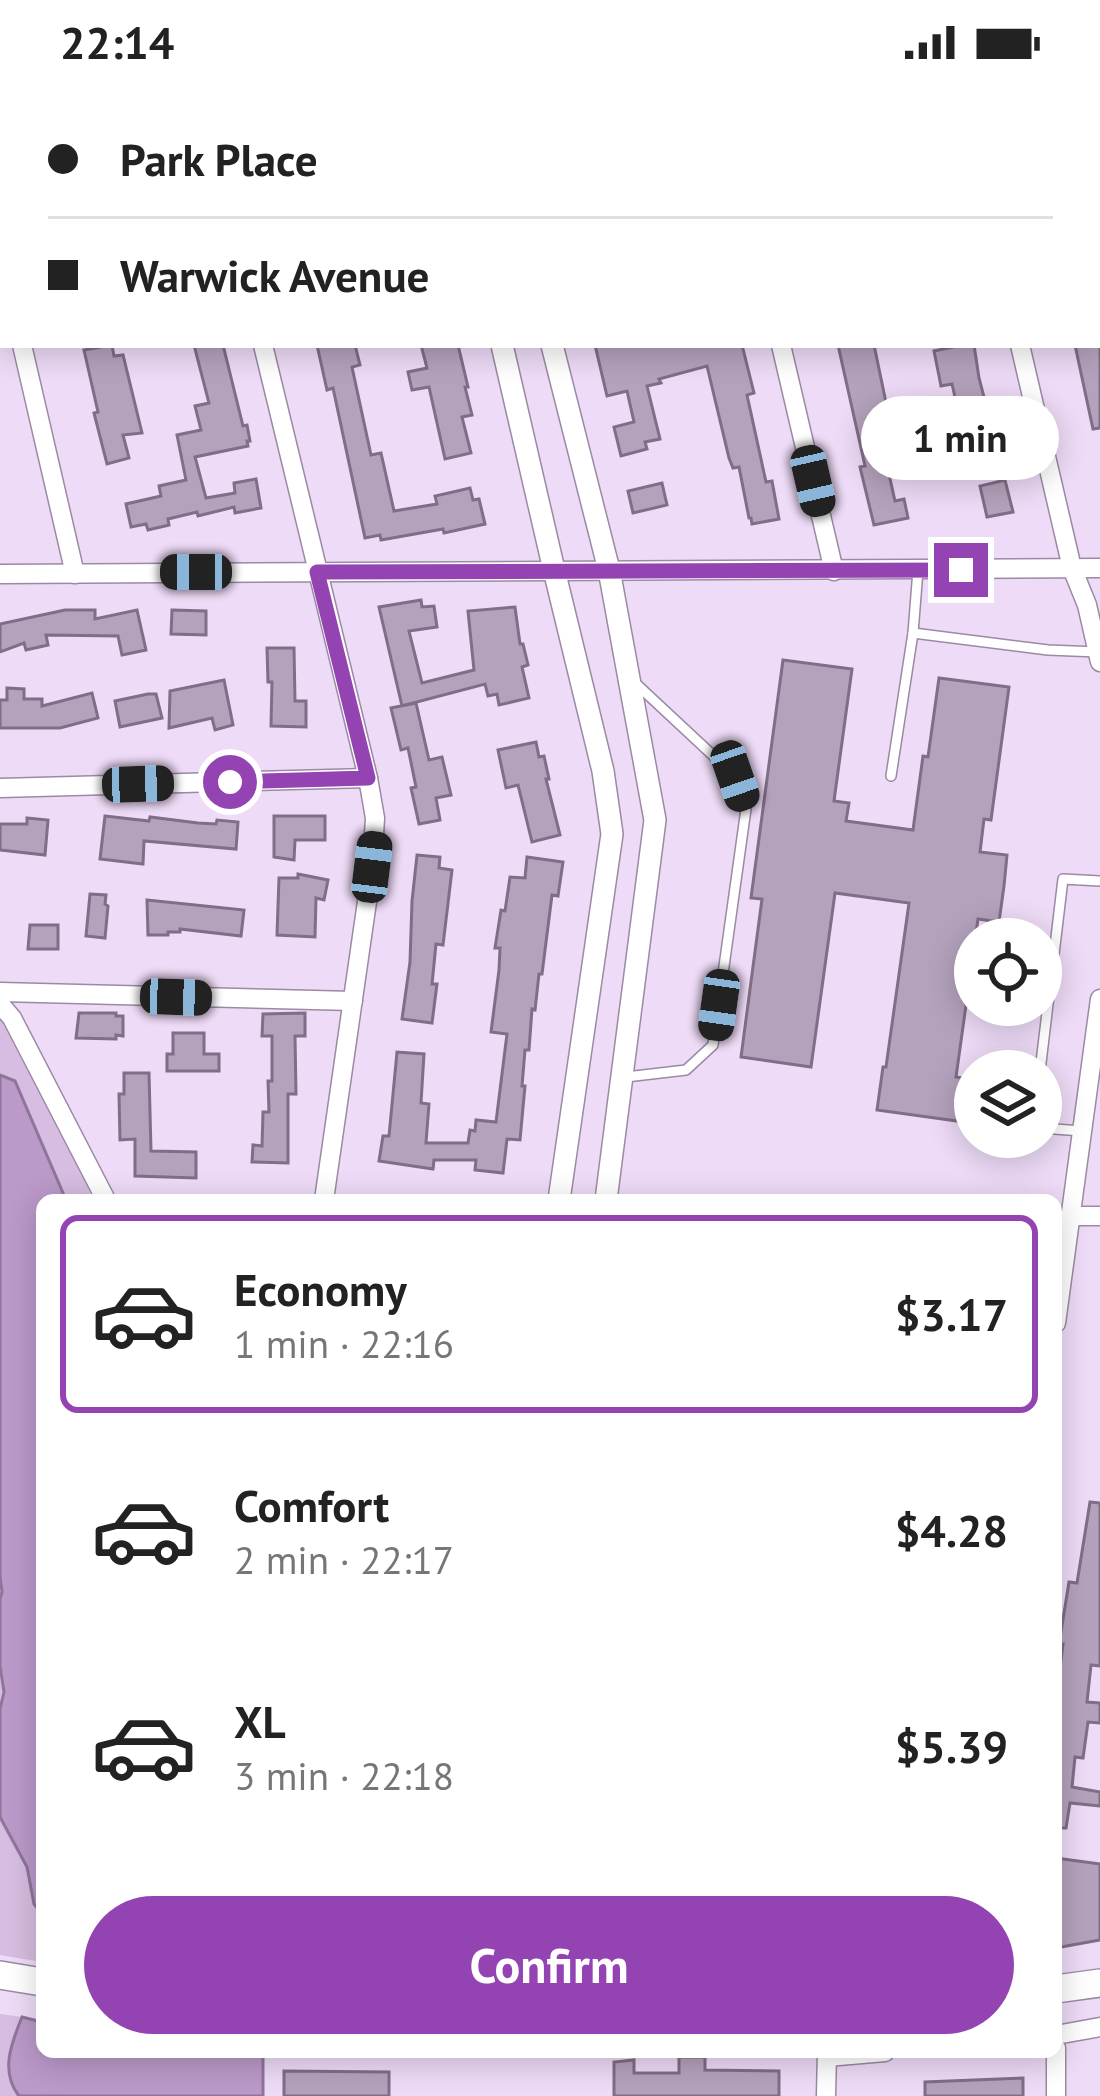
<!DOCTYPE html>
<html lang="en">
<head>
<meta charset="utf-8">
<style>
  :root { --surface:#fff; --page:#f6f6f6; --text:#222; --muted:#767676; --line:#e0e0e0; --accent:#9443b3 }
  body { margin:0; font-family:"PT Sans",sans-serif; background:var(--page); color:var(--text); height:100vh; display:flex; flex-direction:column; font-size:45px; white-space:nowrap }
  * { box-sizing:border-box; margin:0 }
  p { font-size:39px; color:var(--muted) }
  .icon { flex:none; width:66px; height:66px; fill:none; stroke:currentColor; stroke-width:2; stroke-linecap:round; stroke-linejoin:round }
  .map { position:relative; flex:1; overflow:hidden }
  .drawer { position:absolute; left:36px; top:1110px; width:1026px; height:864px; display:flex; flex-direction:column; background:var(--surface); border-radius:18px; box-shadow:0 6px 30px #0003 }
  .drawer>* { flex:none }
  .guide { position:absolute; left:0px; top:0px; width:1101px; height:264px; box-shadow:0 6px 30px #0003; display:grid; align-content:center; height:264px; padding:0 48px; background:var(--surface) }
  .controls { position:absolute; left:954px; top:834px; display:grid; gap:24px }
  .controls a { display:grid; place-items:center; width:108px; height:108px; border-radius:50%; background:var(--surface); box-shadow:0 6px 30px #0003; font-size:60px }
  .end { position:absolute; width:54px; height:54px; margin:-27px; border:15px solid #9443b3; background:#fff; box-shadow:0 0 0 6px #fff }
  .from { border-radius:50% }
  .bubble { position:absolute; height:84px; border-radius:42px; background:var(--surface); box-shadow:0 6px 30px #0003; font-size:39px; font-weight:700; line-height:84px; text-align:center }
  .car { position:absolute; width:36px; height:72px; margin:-36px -18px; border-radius:15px; box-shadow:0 0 9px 3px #0007; background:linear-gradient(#222 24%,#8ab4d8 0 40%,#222 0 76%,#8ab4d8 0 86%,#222 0) }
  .guide b { display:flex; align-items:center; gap:42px; height:114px; font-size:45px }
  .guide b+b { border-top:3px solid var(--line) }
  .guide i { width:30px; height:30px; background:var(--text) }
  ul { padding:21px 0 0; list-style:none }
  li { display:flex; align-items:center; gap:36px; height:198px; margin:0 24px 18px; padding:0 24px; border:6px solid transparent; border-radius:18px }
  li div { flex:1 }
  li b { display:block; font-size:45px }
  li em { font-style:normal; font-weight:700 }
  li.selected { border-color:var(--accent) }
  li>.icon { width:108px; height:108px; stroke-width:1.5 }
  .primary-button { display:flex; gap:24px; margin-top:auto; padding:24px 48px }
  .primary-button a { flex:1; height:138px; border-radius:72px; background:var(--accent); color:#fff; font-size:48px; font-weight:700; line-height:138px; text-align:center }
  .status { display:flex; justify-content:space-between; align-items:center; height:84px; padding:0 60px; background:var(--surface); direction:ltr }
  .status svg { height:33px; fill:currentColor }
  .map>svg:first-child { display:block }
</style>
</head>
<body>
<div class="status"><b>22:14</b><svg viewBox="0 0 49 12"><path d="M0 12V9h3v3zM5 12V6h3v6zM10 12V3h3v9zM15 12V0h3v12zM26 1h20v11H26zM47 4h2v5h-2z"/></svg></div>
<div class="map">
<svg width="1100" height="2012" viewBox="0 0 1100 2012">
  <rect width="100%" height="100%" fill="#eedbf7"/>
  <g fill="#d6bde1">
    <path d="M0 932 11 944 68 1054 93 1116H42V1878L0 1871Z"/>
    <path d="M0 1930 22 1933C11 1960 0 1988 19 2012H0Z"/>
  </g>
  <g fill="#bb99c9" stroke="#8f759a" stroke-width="3">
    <path d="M0 991 15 997 66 1116H42V1830L34 1820 27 1783 0 1733V1625L4 1608 0 1582V1515L2 1508 0 1492Z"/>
    <path d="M22 1933 42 1938V1968H263V2012H19C0 1988 11 1960 22 1933Z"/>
  </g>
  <g fill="#b4a2bc" stroke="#7f6e86" stroke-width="3">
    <path d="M112 261 114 272 123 271 142 349 123 351 129 374 107 380 94 329 98 328 84 266Z"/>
    <path d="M194 261H223L243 342 247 341 250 357H247L248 362 195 373 206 414 235 409 234 399 256 395 261 424 235 429 234 423 198 432 197 428 168 435 169 441 148 446 146 440 131 443 126 420 161 412 159 402 186 396 177 351 201 346 195 322 209 319Z"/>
    <path d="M317 261H355L360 281 352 283 371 371 381 369 394 427 437 420 435 412 470 404 473 416 479 415 485 440 444 449 443 445 381 456 380 451 365 454 333 304 327 306Z"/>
    <path d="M421 261H458L468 303H465L472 331 462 333 471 369 445 375 429 303 412 306 408 288 427 284Z"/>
    <path d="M595 261H742L754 309 747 311 766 398 772 397 779 435 752 440 751 434H749L739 383 733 384 729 374 707 282 659 295 661 299 647 302 660 355 645 358 647 365 621 372 614 343 634 338 627 307 607 312Z"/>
    <path d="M838 261H874L888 328 891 327 895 347 880 350 895 417 904 415 908 434 874 441 860 383 865 382Z"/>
    <path d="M962 261H974L979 294 996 359 967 366 952 300 941 302 934 267Z"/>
    <path d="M1075 261H1100V344L1093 345Z"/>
    <path d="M1005 396 1013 428 987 433 980 402Z"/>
    <path d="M662 399 667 421 633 429 628 407Z"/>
    <path d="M421 516 422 523 434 522 437 543 409 547 422 599 474 586 468 527 515 523 520 560H523L528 581 522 583 529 614 499 621 497 610 488 612 485 600 402 622 379 523Z"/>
    <path d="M65 526H95V535L137 526 146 566 122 571 118 552 46 551 48 561 26 566 24 559 0 568V540Z"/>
    <path d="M172 526 206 527V551L171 550Z"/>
    <path d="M267 564H294L295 617H306V643L271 642 272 598H268Z"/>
    <path d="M783 576 852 585 834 717 849 719 846 737 913 746 923 672 928 673 939 594 1009 603 991 736 984 735 980 768 1007 771 1004 802 999 838 978 835 956 993 963 994 957 1037 877 1026 883 983H886L909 819 835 809 811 983 741 973 762 815 751 814Z"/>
    <path d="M224 596 233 641 215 646 212 634 169 644 170 607Z"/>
    <path d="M7 604 24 605V615H42V622L92 609 98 634 60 644H0V616H7Z"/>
    <path d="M148 610H156L162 634 120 643 115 617Z"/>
    <path d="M416 619 429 676 442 673 451 711 436 714 440 736 419 740 411 704 416 703 408 664 401 666 391 624Z"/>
    <path d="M536 658 539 673 544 672 549 695H546L560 751 532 758 518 701 506 704 498 666Z"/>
    <path d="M105 732 149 737 150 733 198 739 216 740 217 736 238 738 236 765 144 757 143 780 100 775Z"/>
    <path d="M274 732H325V756H295L294 776 274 773Z"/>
    <path d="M27 734 48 736 45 771 0 766V740H27Z"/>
    <path d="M417 771 440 773 439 784 452 786 443 861 436 860 432 900H437L432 939 402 935 410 878 412 817Z"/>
    <path d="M527 773 563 778 558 812 552 811 542 890H539L535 926 532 925 529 966H525L522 1002H525L520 1056 507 1055 503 1089 475 1086 476 1076H434L433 1085 379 1077 383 1052H389L397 968 424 970 421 1019 429 1020 426 1059H468L470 1046 475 1047 476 1036 496 1038 507 950 491 948 499 886 500 864H495L501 826 505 827 510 793 525 794Z"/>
    <path d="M298 790 328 796 324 816 316 814 315 853 277 851 279 794H298Z"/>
    <path d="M90 810 106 811 105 820 108 822 105 854 86 852Z"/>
    <path d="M147 816 244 826 241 852 180 845V848H168V851H148Z"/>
    <path d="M30 841H58V865H28Z"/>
    <path d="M79 929H116V932H123V952L116 951V955L76 954Z"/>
    <path d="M305 929V952H295L296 1010H288V1079L252 1078 253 1061 262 1062 263 1028H269L268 997H272V952H262L263 930Z"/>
    <path d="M173 949H204V970H219V987H167V970H173Z"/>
    <path d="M124 989H149L151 1067 196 1068V1094L135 1092V1055L120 1056 119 1010H124Z"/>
    <path d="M1090 1418 1100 1419V1582L1091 1581 1087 1618 1100 1619V1639L1088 1638 1083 1674 1075 1673 1072 1703 1100 1708V1722L1070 1719 1066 1744H1056V1616L1063 1560H1059L1069 1498 1077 1499Z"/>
    <path d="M1056 1774 1100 1780V1856L1056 1864Z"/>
    <path d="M679 1973H705V1986L779 1987V2012H614V1978L634 1976V1989H679Z"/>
    <path d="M284 1987 389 1988V2012H284Z"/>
    <path d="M1023 1994V2012H925V1998Z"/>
  </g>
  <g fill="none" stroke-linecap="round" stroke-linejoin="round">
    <g stroke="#9b8aa3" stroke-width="12">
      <g id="service">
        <path d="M913 549 1048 566 1098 568"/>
        <path d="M891 692 913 549 918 486"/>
        <path d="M1040 987 1063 795 1100 797"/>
        <path d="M626 993 686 986 713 961 746 725 735 692 632 596"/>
        <path d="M1041 1044 1082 1047"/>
      </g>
    </g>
    <g stroke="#9b8aa3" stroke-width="21">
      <g id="minor">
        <path d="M200 0 201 3"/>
        <path d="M720 0V3"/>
        <path d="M958 0 959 3"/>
        <path d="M0 165 3 178"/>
        <path d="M22 261 75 490"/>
        <path d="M263 261 368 694 375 734 372 783 324 1116"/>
        <path d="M781 261 834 487"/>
        <path d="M1020 261 1072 484 1087 521 1100 578"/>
        <path d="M0 490 1100 484"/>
        <path d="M0 704 368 694"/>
        <path d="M0 908 353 917"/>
        <path d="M0 920 12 934 106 1116"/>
        <path d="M1070 1132H1100"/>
        <path d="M1056 1239 1100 915"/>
        <path d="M1056 1951 1100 1943"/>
        <path d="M1056 1964V2012"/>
        <path d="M827 1973 885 1968"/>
        <path d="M826 2012 827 1968"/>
      </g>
    </g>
    <g stroke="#9b8aa3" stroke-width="24">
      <g id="tertiary">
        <path d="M443 0 444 3"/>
        <path d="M487 0 488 3"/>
        <path d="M502 261 554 486 603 687 612 750 559 1116"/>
        <path d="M552 261 609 486 655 736 606 1116"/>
      </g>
    </g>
    <g stroke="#9b8aa3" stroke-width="30">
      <g id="primary">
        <path d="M0 1891 42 1898"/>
        <path d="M1056 1905 1100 1899"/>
      </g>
    </g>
    <use href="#service" stroke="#fff" stroke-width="9"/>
    <use href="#minor" stroke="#fff" stroke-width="18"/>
    <use href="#tertiary" stroke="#fff" stroke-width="21"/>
    <use href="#primary" stroke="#fff" stroke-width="27"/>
  </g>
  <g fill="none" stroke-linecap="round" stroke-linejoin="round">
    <path stroke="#9443b3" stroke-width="15" d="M230 698 368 694 317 488 961 486"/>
  </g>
</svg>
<div class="controls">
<a><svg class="icon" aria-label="locate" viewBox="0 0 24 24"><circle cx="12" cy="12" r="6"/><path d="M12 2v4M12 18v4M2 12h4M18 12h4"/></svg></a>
<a><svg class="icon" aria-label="layers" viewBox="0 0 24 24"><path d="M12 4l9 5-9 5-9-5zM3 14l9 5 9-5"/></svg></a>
</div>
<i class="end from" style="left:230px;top:698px"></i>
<i class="end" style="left:961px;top:486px"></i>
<div class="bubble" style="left:861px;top:312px;width:198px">1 min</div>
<i class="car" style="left:813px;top:397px;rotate:167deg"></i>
<i class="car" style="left:196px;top:488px;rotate:270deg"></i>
<i class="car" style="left:735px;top:692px;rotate:161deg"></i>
<i class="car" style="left:138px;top:700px;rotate:88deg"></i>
<i class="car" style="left:372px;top:783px;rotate:7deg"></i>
<i class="car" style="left:176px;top:913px;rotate:92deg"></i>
<i class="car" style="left:719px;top:921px;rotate:188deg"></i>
<div class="guide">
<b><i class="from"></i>Park Place</b>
<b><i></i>Warwick Avenue</b>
</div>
<section class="drawer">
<ul>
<li class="selected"><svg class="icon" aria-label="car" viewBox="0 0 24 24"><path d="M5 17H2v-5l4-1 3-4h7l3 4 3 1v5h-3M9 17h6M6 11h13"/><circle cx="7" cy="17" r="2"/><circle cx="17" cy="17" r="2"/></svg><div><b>Economy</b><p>1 min · 22:16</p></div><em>$3.17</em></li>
<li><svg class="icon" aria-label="car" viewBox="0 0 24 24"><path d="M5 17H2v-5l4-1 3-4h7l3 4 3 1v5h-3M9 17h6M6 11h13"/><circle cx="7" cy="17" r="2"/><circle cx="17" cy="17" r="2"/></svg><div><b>Comfort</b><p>2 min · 22:17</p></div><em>$4.28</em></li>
<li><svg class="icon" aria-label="car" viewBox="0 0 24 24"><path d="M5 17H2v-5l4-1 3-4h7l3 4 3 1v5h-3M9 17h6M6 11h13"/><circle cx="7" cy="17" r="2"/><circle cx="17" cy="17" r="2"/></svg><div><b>XL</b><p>3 min · 22:18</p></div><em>$5.39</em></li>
</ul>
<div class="primary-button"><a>Confirm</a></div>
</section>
</div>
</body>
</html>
